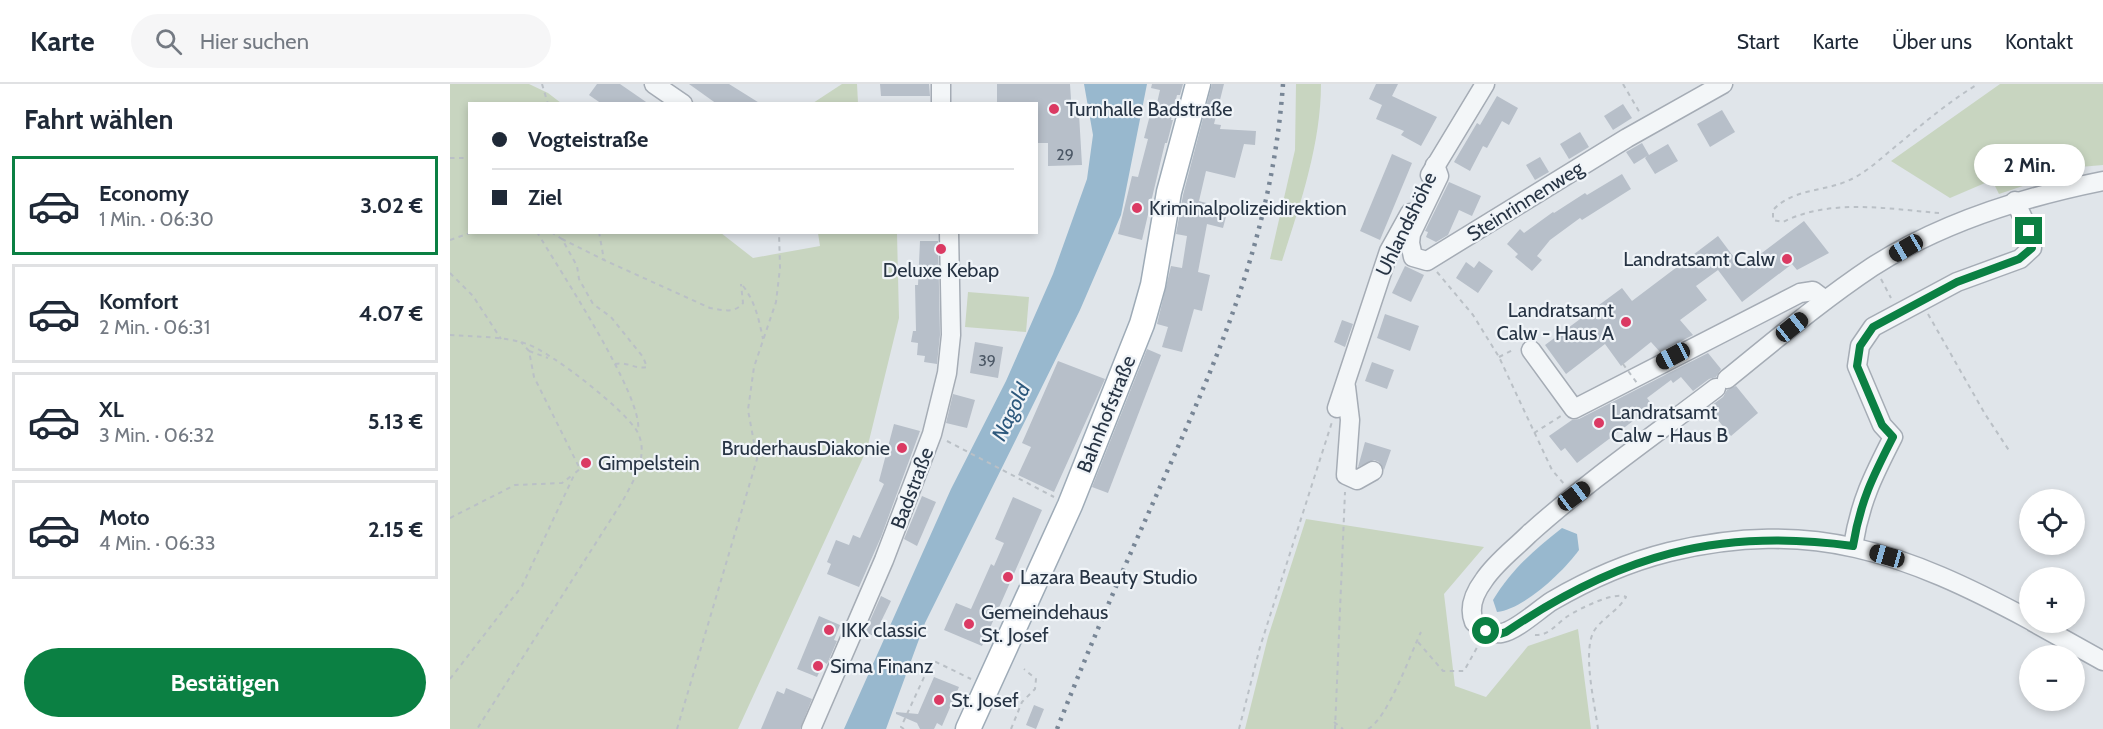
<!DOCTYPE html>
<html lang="de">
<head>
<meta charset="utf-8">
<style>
  :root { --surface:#fff; --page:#f6f6f7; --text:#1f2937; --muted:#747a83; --line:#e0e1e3; --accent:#0b8043 }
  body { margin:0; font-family:Cabin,sans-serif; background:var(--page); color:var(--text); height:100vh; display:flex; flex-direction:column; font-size:22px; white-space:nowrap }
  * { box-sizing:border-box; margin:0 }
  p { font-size:20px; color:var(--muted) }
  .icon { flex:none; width:33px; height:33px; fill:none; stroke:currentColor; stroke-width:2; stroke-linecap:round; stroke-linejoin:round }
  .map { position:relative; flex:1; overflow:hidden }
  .drawer { display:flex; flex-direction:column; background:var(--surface); width:450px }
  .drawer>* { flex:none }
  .top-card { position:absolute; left:18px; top:18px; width:570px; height:132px; border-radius:0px; box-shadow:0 3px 9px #0003; display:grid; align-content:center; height:132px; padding:0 24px; background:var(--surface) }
  .controls { position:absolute; left:1569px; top:405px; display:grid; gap:12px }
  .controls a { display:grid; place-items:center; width:66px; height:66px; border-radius:50%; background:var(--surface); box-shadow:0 3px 9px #0003; font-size:30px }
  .end { position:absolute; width:27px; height:27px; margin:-14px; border:8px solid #0b8043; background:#fff; box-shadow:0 0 0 3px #fff }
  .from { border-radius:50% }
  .bubble { position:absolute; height:42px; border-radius:21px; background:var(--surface); box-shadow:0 3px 9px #0003; font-size:20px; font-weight:700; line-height:42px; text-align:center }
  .car { position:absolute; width:18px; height:36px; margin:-18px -9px; border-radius:8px; box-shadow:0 0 4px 2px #0007; background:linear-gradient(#222 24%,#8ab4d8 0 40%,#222 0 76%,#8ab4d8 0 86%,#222 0) }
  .top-card b { display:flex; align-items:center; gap:21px; height:57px; font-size:22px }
  .top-card b+b { border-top:2px solid var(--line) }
  .top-card i { width:15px; height:15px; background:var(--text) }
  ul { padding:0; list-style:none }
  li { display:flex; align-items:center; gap:18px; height:99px; margin:0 12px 9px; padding:0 12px; border:3px solid var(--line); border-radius:0px }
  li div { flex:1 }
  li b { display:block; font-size:22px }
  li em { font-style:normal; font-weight:700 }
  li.current { border-color:var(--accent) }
  li>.icon { width:54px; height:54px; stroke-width:1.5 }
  h2 { padding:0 24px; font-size:27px; line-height:72px }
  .action { display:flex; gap:12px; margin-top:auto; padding:12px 24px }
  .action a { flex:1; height:69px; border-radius:36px; background:var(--accent); color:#fff; font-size:24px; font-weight:700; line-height:69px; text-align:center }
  header { display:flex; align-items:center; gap:36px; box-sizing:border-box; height:84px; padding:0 30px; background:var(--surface); border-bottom:2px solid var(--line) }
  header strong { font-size:28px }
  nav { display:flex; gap:33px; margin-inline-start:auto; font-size:21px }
  .search { width:420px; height:54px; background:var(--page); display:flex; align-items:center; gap:15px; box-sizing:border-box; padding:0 21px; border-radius:33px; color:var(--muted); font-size:22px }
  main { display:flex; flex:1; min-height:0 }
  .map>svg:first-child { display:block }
</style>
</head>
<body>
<header>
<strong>Karte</strong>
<div class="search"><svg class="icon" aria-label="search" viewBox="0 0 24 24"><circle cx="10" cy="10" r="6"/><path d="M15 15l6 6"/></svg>Hier suchen</div>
<nav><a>Start</a><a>Karte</a><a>Über uns</a><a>Kontakt</a></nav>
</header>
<main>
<section class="drawer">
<h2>Fahrt wählen</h2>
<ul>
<li class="current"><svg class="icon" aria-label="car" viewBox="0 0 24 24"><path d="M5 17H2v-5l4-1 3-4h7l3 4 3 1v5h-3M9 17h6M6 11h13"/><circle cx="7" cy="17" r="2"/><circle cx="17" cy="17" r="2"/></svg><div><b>Economy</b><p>1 Min. · 06:30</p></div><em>3.02 €</em></li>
<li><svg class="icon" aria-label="car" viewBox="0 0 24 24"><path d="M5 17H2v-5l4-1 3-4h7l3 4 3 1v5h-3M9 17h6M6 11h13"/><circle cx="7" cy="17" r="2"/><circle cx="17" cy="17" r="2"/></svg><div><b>Komfort</b><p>2 Min. · 06:31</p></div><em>4.07 €</em></li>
<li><svg class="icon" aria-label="car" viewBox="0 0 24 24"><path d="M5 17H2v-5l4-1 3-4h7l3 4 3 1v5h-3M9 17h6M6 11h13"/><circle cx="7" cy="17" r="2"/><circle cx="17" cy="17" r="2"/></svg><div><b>XL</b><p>3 Min. · 06:32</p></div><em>5.13 €</em></li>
<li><svg class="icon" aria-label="car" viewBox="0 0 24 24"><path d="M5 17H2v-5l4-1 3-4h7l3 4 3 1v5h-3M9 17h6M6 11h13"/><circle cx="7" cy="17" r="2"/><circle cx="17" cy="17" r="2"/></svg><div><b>Moto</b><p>4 Min. · 06:33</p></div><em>2.15 €</em></li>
</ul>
<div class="action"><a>Bestätigen</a></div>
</section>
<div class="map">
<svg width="1653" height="645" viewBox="0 0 1653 645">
  <rect width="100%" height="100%" fill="#e0e5ea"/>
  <g fill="#c8d5c0">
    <path d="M0 0H79L98 9 111 19 20 20V148L271 149 303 174 370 162 368 149H447L449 234 417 365 288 645H0Z"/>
    <path d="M392 0H407L408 19H363Z"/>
    <path d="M846 0H871C871 60 850 121 832 177L820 175 845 66Z"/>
    <path d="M1550 0H1653V81L1630 83 1549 110 1542 96 1500 114 1441 77Z"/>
    <path d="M518 208 579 213 576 248 515 243Z"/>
    <path d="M856 435 1034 463 994 510 1005 602 1036 613 1078 562 1128 545 1141 645H795L818 553Z"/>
  </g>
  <g fill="#98b8ce">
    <path d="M634 0H697L671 131 630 226 475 539 436 645H394L501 405 556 297 603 190 637 95 643 51Z"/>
    <path d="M1112 444 1127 450 1129 466C1113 488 1074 525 1047 528L1043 516C1061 486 1085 465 1112 444Z"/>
  </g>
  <g fill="#b7bfc9">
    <path d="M147 0H170L199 20H152L139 11Z"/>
    <path d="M239 0H279L311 20H267Z"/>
    <path d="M430 0H479L480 12H431Z"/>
    <path d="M547 0H620L622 30H629L632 81 598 82V59H586V20H547Z"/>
    <path d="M702 0H733L730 11H727L721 36H723L717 59H715L692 156 668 150 682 92 688 93 698 55 694 54 700 31 704 32 710 6 701 4Z"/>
    <path d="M762 0H774L764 40 771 41 770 45 806 47 805 61 794 60 785 94 756 87 749 117 778 125 773 144 757 140 748 188 760 191 752 227 744 225 732 268 712 263 718 243 707 240 721 182 732 184 737 152 726 150 733 111Z"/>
    <path d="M926 0H948L942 12 987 33 971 62 951 51 954 47 926 35 932 21 919 15Z"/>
    <path d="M1047 12 1068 24 1059 41 1052 37 1037 64 1033 62 1020 87 1004 78 1027 39 1030 41Z"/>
    <path d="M1173 20 1182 34 1163 46 1154 32Z"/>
    <path d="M1272 26 1285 48 1260 63 1247 40Z"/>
    <path d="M1130 48 1139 63 1119 75 1110 60Z"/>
    <path d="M1192 59 1199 71 1218 60 1228 77 1205 90 1195 74 1197 72 1184 80 1176 68Z"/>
    <path d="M942 70 962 79 930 156 910 147Z"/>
    <path d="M1090 73 1099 88 1085 96 1076 81Z"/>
    <path d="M1172 90 1181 105 1132 136 1130 134 1100 156 1087 172 1092 176 1082 187 1065 173 1068 170 1057 160 1070 145 1074 149 1103 128 1104 129 1135 109 1137 111Z"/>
    <path d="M999 98 1031 112 1022 132 1009 126 998 151 986 158 976 153 978 148 975 147Z"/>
    <path d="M1354 137 1379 169 1347 186 1342 180 1292 218 1268 186 1246 202 1257 216 1230 236 1243 251 1210 268 1201 258 1171 282 1155 260 1116 290 1095 261 1172 204 1182 217 1268 152 1292 184Z"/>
    <path d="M470 157H488L490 251 487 280 474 278 475 272 467 271 468 259 461 258 463 247H466L465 201H468Z"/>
    <path d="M1029 177 1043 187 1028 209 1006 194 1016 178 1024 184Z"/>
    <path d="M955 182 974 191 961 218 942 209Z"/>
    <path d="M935 230 969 242 960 267 927 254Z"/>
    <path d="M892 236 903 240 895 263 884 258Z"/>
    <path d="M525 258 553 263 548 294 520 289Z"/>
    <path d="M697 265 711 271 658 409 642 403Z"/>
    <path d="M1258 269 1271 285 1266 293 1259 295 1243 307 1231 293 1223 299 1221 296 1197 314 1203 322 1127 379 1115 364 1111 367 1099 352 1122 336 1129 335Z"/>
    <path d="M608 277 655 295 604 408 568 391 581 363 572 359Z"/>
    <path d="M922 278 944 286 937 305 915 297Z"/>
    <path d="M1286 302 1308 329 1281 352 1258 324 1273 313 1277 306Z"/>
    <path d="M503 310 525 316 517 344 496 339Z"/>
    <path d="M444 340 470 347 431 453 409 503 377 490 381 480 377 478 386 456 399 461 403 451 410 454 434 400 429 397Z"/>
    <path d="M915 358 941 366 934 386 929 378 924 376 908 383Z"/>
    <path d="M472 412 486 418 467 462 454 455Z"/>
    <path d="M563 413 592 426 532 562 494 546 506 519 521 525 541 480 544 482 554 459 545 455Z"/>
    <path d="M431 512 441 517 424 552 415 548Z"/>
    <path d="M369 532 390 541 384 556 387 557 377 580 374 578 367 593 347 585Z"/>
    <path d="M484 593 509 603 492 642 487 639 484 645H470L467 639 446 630V628L468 630Z"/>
    <path d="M336 604 362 615 350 645H311L327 607 334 610Z"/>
    <path d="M584 621 594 625 586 645 576 641Z"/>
  </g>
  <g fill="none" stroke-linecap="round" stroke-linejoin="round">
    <g stroke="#a5acb5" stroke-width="21">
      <g id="minor">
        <path d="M204 0 233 20"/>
        <path d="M491 0V20"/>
        <path d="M985 81 989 92 961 150 960 159 963 173 977 177 1177 54 1273 0"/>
        <path d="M980 91 1035 0"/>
        <path d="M1081 266 1124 325 1350 209 1363 207 1375 216"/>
        <path d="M1277 295C1324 257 1371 217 1422 183 1492 138 1573 113 1653 97"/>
        <path d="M896 303 900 336 896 391 907 396 923 387"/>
        <path d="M1266 304C1203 352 1138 397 1079 450 1064 465 1046 478 1034 496 1025 508 1018 523 1024 538 1032 545 1041 551 1052 549 1067 546 1088 526 1102 517 1138 496 1179 478 1219 468 1362 434 1455 469 1580 536"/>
        <path d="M887 324 939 167 960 129"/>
        <path d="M1403 462C1410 418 1423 392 1443 353L1432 341 1407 282 1410 262 1423 243 1507 198 1570 175 1582 164 1579 147 1565 117"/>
        <path d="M1583 538 1653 577"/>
        <path d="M361 645 434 476 482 350 497 289 501 251 499 148"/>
      </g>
    </g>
    <g stroke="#9eabb7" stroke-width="27">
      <path id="major" d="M518 645 620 421 692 240 703 201 719 108 748 0"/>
    </g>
    <g stroke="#bac0c6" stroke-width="2" stroke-dasharray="4.5 4.5" stroke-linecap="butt">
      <path d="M92 0 98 20"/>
      <path d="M1173 0 1190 29"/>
      <path d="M0 74H20"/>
      <path d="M1489 129C1438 125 1381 114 1333 138L1323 136V126C1343 105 1370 108 1395 98 1416 90 1433 72 1451 58 1476 37 1500 17 1528 0"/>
      <path d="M87 148C108 184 194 313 188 347"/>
      <path d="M101 148 112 155"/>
      <path d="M149 148 154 176"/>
      <path d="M0 156 23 148"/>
      <path d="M987 188 1023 231 1049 273 1102 386 1115 401"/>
      <path d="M0 189 23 212 51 255"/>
      <path d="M1431 195 1441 214"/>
      <path d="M293 202C305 217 309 236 313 255"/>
      <path d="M1478 230 1535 330 1560 368"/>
      <path d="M0 251C25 253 54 252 77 260 101 268 177 327 188 349 199 372 183 398 172 418L27 645"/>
      <path d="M79 267 98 274"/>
      <path d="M1049 273 1065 265"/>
      <path d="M165 280C177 277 186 286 197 283L193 273 161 233 143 220 129 195 127 182 112 155 154 176 260 224C273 226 284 230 293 219L291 200"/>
      <path d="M1084 349 1111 332"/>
      <path d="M497 357 604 413"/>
      <path d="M0 434 65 401 112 399 124 390"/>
      <path d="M1085 551C1099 552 1107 539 1118 532 1129 525 1164 507 1176 513 1168 527 1152 534 1144 547 1132 568 1145 621 1148 645"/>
      <path d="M968 558 993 587H1014L1029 560"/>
      <path d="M0 595 72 502 125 389 130 385 84 293 79 267 71 258"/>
      <path d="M884 638 893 645"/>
      <path d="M227 645 307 375 298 326 304 283 326 218 330 184 329 148"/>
      <path d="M454 645 451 643 482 576 521 595"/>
      <path d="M561 645 572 618 585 605 586 595 574 585"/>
      <path d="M789 645 810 563 882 338"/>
      <path d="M885 645 895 408"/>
      <path d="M918 645C938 634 960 571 971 548"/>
    </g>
    <use href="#minor" stroke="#f3f6f8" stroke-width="18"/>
    <use href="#major" stroke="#fff" stroke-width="24"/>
    <path stroke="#788696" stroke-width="4.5" stroke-dasharray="3 6" stroke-linecap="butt" d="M607 645C633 579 661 513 690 448 757 297 821 168 833 0"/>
    <path stroke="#bac0c6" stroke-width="2" stroke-dasharray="4.5 4.5" stroke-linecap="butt" d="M1173 280 1187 299"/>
  </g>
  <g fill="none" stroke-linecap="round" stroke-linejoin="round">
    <path stroke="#0b8043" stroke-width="8" d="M1036 547 1050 550 1056 548C1168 472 1267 443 1403 462 1410 418 1423 392 1443 353L1432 341 1407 282 1410 262 1423 243 1507 198 1569 175 1582 164 1579 147"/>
  </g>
  <g fill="#db3a63" stroke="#f0f4f8" stroke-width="2">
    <circle cx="604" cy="25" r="6"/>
    <circle cx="687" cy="124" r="6"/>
    <circle cx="491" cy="165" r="6"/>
    <circle cx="1337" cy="175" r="6"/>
    <circle cx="1176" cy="238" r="6"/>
    <circle cx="1149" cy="339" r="6"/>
    <circle cx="452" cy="364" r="6"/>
    <circle cx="136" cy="379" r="6"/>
    <circle cx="558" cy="493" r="6"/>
    <circle cx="519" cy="540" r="6"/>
    <circle cx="379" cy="546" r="6"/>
    <circle cx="368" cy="582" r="6"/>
    <circle cx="489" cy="616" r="6"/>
  </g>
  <g text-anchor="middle" stroke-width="4.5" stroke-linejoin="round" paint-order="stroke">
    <g font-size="16" fill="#4b5765">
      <text x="615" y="76">29</text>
      <text x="537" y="282">39</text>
    </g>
    <g font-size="20" fill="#273444" stroke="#f0f4f8" text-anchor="start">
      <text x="616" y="32">Turnhalle Badstraße</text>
      <text x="699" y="131">Kriminalpolizeidirektion</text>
      <text x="1325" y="182" text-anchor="end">Landratsamt Calw</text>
      <text x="491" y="193" text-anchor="middle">Deluxe Kebap</text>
      <text x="1164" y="233" text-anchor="end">Landratsamt<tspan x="1164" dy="23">Calw - Haus A</tspan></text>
      <text x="1161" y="335">Landratsamt<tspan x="1161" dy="23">Calw - Haus B</tspan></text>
      <text x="440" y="371" text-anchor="end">BruderhausDiakonie</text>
      <text x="148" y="386">Gimpelstein</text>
      <text x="570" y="500">Lazara Beauty Studio</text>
      <text x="531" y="535">Gemeindehaus<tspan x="531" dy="23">St. Josef</tspan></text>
      <text x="391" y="553">IKK classic</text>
      <text x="380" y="589">Sima Finanz</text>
      <text x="501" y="623">St. Josef</text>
    </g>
    <g font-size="20" fill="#273444" stroke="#f0f4f8">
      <text transform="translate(1075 117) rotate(-32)" y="7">Steinrinnenweg</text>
      <text transform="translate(956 140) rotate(-64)" y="7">Uhlandshöhe</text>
      <text transform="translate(656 330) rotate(-68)" y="7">Bahnhofstraße</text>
      <text transform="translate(462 404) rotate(-69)" y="7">Badstraße</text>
    </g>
    <g font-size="21" font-style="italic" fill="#2d587c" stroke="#f0f4f8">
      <text transform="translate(561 328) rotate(-64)" y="7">Nagold</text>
    </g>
  </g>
</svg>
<div class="controls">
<a><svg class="icon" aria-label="locate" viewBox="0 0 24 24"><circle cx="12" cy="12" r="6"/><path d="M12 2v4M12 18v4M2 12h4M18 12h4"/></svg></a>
<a>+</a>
<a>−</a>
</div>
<i class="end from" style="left:1036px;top:547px"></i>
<i class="end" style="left:1579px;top:147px"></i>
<div class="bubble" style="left:1524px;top:60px;width:111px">2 Min.</div>
<i class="car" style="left:1456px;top:164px;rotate:240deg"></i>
<i class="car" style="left:1342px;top:243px;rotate:51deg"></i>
<i class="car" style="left:1223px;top:272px;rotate:242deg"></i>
<i class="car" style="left:1124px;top:412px;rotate:53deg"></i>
<i class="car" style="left:1437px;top:472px;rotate:286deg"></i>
<div class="top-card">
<b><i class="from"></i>Vogteistraße</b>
<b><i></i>Ziel</b>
</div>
</div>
</main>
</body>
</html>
